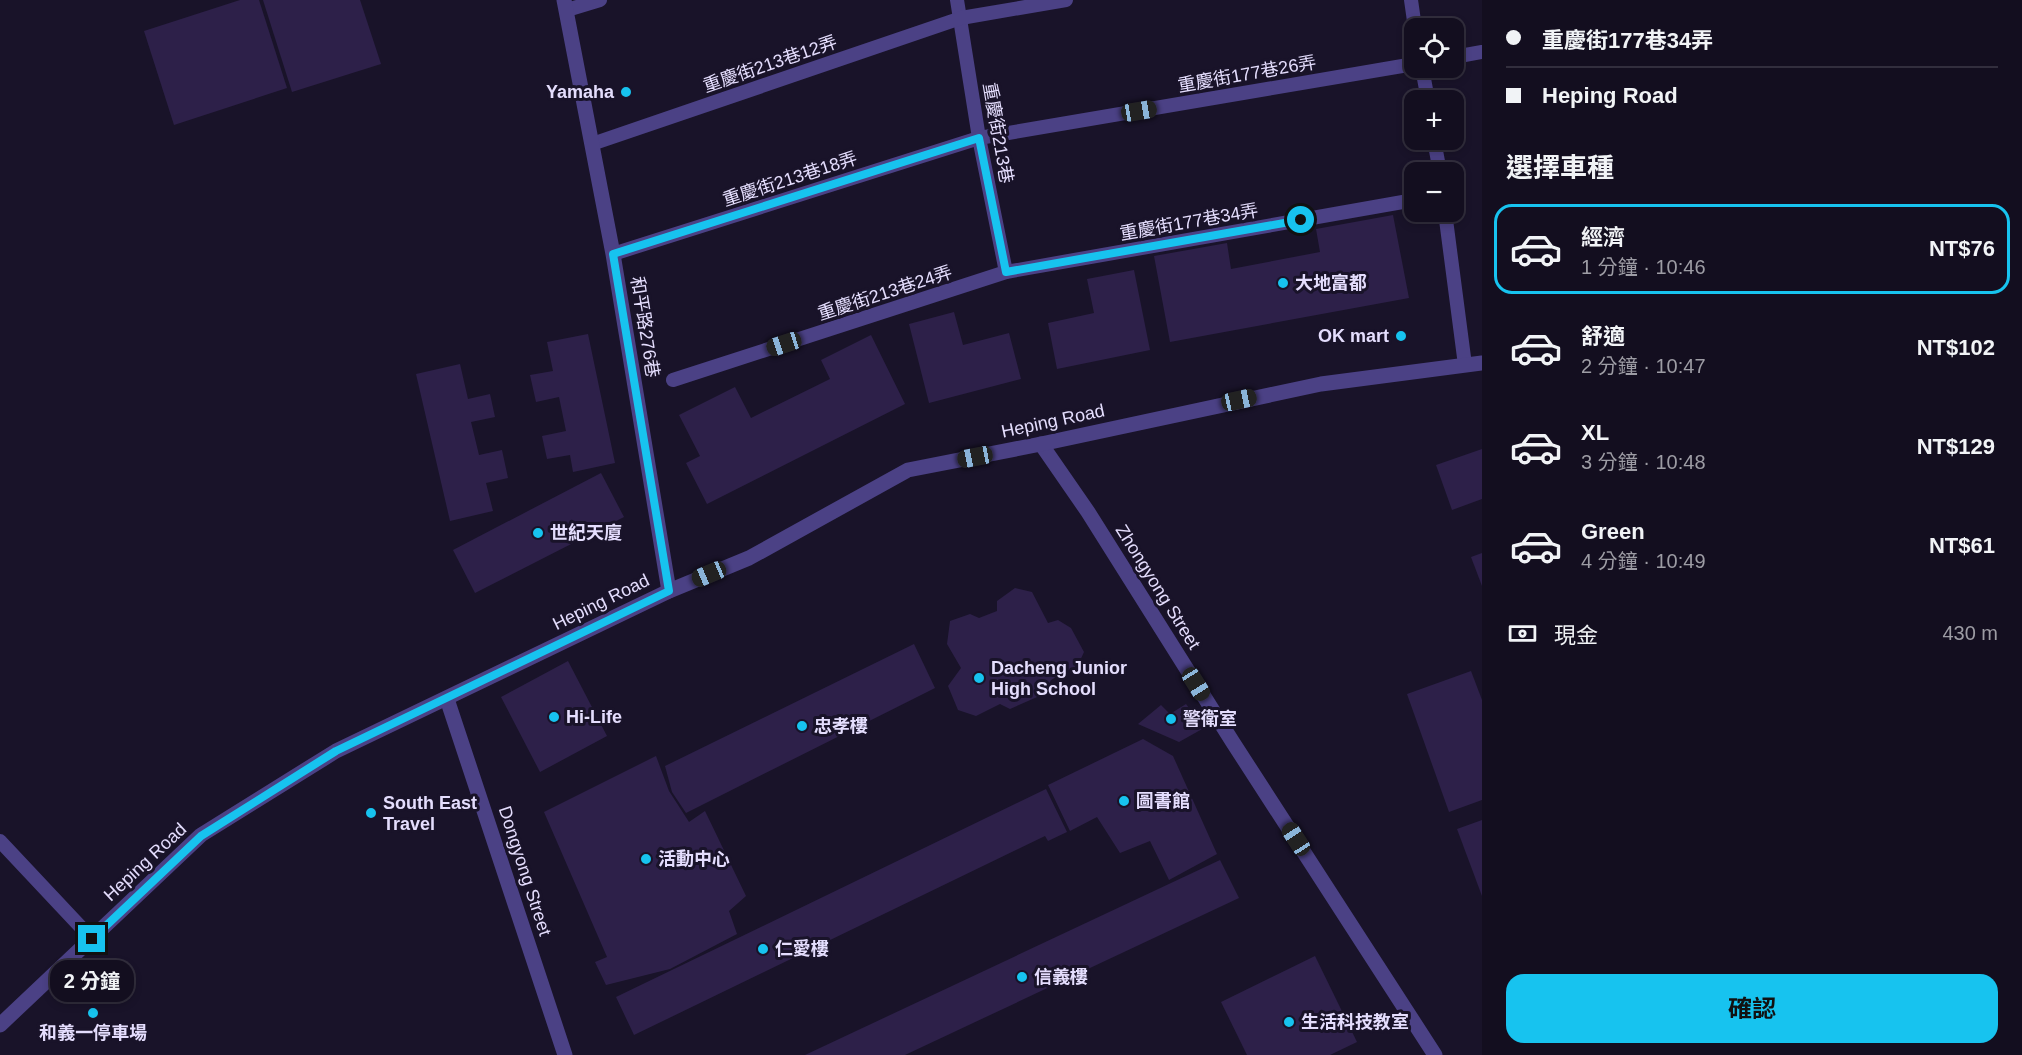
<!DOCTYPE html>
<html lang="zh-TW">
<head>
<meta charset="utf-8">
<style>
  :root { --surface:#130e1f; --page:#1c1728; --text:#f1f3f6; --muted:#9d9ca4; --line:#322e3d; --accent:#17c3ef }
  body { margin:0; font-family:Arial,"Noto Sans TC",sans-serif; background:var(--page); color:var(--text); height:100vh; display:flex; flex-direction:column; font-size:22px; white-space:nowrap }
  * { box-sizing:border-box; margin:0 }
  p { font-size:20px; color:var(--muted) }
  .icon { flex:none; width:33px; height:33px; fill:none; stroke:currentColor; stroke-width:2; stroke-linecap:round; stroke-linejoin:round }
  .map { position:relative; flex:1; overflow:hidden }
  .side { display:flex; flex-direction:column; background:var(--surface); width:540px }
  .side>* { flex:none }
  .top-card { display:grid; align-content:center; height:132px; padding:0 24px; background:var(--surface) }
  .tools { position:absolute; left:1404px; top:18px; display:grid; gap:12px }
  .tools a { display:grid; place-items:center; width:60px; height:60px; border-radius:12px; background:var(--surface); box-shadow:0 3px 9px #0003,0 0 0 2px var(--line); font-size:30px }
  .end { position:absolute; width:27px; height:27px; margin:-14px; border:8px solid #17c3ef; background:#111; box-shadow:0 0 0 3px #111 }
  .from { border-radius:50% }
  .bubble { position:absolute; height:42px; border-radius:18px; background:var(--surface); box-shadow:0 3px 9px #0003,0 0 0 2px var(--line); font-size:20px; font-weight:700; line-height:42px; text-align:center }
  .car { position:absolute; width:18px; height:36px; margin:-18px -9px; border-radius:8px; box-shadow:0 0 4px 2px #0007; background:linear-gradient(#222 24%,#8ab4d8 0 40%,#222 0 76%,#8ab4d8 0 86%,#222 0) }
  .top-card b { display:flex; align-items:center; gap:21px; height:57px; font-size:22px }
  .top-card b+b { border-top:2px solid var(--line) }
  .top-card i { width:15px; height:15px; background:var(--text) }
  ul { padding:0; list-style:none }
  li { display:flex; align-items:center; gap:18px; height:90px; margin:0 12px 9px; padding:0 12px; border:3px solid transparent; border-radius:18px }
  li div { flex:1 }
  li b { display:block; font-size:22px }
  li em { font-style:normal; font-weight:700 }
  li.selected { border-color:var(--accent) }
  li>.icon { width:54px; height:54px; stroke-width:1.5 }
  h2 { padding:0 24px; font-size:27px; line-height:72px }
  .pay { display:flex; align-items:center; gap:15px; height:66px; padding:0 24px; font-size:22px }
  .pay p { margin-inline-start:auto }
  .primary-button { display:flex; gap:12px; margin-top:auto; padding:12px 24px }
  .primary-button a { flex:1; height:69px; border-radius:18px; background:var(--accent); color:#111; font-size:24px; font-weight:700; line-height:69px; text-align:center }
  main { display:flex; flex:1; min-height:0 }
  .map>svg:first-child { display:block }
</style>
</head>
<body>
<main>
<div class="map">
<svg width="1482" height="1055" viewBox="0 0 1482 1055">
  <rect width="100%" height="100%" fill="#191329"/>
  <g fill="#2d2049">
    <path d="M240 0H259L287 88 174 125 144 31Z"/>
    <path d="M263 0H360L381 64 292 92Z"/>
    <path d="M1393 215 1409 298 1170 342 1154 256 1227 243 1231 269 1320 252 1316 229Z"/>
    <path d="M1134 270 1150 350 1057 369 1048 323 1094 313 1087 279Z"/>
    <path d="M954 312 963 345 1009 333 1021 379 929 403 909 324Z"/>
    <path d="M588 334 615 463 573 472 570 455 547 459 542 436 566 431 559 397 536 402 530 375 553 371 547 342Z"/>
    <path d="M871 335 905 404 707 504 686 463 700 456 679 415 735 387 751 418 830 379 821 360Z"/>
    <path d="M460 364 468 399 490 394 495 417 471 422 479 455 502 450 508 478 486 483 493 511 450 521 416 374Z"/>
    <path d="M1482 449V499L1452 510 1436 465Z"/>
    <path d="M601 473 624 517 475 593 453 550Z"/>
    <path d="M1482 553V586L1471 557Z"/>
    <path d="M1015 588 1032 592 1048 623 1058 620 1071 628 1084 652 1078 665 1051 680 1044 694 1010 709 1000 704 976 716 958 710 948 686 961 668 947 644 950 621 970 614 979 618 997 611V601Z"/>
    <path d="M914 644 935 688 686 813 672 792 665 766Z"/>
    <path d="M568 661 607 736 540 772 501 697Z"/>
    <path d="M1471 671 1482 700V800L1449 812 1407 694Z"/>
    <path d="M1186 704 1204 728 1179 742 1138 724 1161 705 1170 714Z"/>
    <path d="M1143 739 1173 756 1217 854 1169 880 1150 841 1120 853 1097 817 1070 831 1048 785Z"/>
    <path d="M656 756 669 791 689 822 705 811 746 896 729 911 737 934 670 969 606 985 595 962 607 957 544 812Z"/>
    <path d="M1046 789 1067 832 1048 841 1045 836 634 1035 616 997Z"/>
    <path d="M1482 820V896L1457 829Z"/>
    <path d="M1220 860 1239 898 905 1055H805Z"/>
    <path d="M1315 956 1357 1042 1330 1055H1247L1221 1002Z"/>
  </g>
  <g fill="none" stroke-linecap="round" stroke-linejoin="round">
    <g stroke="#4b4185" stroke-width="14">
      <path d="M957 0 979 138 1006 272"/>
      <path d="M1411 0 1415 28"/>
      <path d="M567 10 600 0"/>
      <path d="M1454 57 1482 52"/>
      <path d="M1422 68 1428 100"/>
      <path d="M1434 140 1440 172"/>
      <path d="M592 144 961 18 1066 0"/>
      <path d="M1445 212 1465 365"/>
      <path d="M613 254 979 138 1414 64"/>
      <path d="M673 380 1006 272 1414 200"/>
      <path d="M0 841 92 939"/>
    </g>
    <path stroke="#4b4185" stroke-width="15" d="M1041 444 1088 512 1232 741 1435 1055"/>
    <g stroke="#4b4185" stroke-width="15">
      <path d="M564 0 613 254 669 591"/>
      <path d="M447 699 565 1055"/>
      <path d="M0 1025 201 835 336 751 669 591 749 558 908 470 1041 444 1321 384 1482 363"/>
    </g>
  </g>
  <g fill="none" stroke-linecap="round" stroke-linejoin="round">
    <path stroke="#17c3ef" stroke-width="8" d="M92 939 201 836 336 751 669 591 613 254 979 138 1006 272 1301 220"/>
  </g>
  <g fill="#17c3ef" stroke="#191329" stroke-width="2">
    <circle cx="626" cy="92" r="6"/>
    <circle cx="1283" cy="283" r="6"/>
    <circle cx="1401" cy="336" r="6"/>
    <circle cx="538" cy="533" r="6"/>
    <circle cx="979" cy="678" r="6"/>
    <circle cx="554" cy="717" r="6"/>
    <circle cx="1171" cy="719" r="6"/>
    <circle cx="802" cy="726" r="6"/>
    <circle cx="1124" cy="801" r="6"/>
    <circle cx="371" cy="813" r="6"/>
    <circle cx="646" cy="859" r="6"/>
    <circle cx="763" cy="949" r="6"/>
    <circle cx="1022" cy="977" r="6"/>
    <circle cx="93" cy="1013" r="6"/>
    <circle cx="1289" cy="1022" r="6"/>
  </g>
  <g text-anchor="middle" stroke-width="6" stroke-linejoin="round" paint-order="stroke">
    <g font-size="18" fill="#e4ddfd" stroke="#191329">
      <text transform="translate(770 64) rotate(-19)" y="6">重慶街213巷12弄</text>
      <text transform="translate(1247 74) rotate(-10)" y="6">重慶街177巷26弄</text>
      <text transform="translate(998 133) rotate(80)" y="6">重慶街213巷</text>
      <text transform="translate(790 179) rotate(-18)" y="6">重慶街213巷18弄</text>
      <text transform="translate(1189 222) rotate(-10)" y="6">重慶街177巷34弄</text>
      <text transform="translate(885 293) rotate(-18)" y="6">重慶街213巷24弄</text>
      <text transform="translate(645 327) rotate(81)" y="6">和平路276巷</text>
      <text transform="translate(1053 421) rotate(-12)" y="6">Heping Road</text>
      <text transform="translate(1158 587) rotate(58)" y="6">Zhongyong Street</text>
      <text transform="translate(601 602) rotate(-26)" y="6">Heping Road</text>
      <text transform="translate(145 862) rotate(-43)" y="6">Heping Road</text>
      <text transform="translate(525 871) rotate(72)" y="6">Dongyong Street</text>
    </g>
    <g font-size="18" font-weight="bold" fill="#e4ddfd" stroke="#191329" text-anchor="start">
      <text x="614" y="98" text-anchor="end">Yamaha</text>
      <text x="1295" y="289">大地富都</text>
      <text x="1389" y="342" text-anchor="end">OK mart</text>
      <text x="550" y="539">世紀天廈</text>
      <text x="991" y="674">Dacheng Junior<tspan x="991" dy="21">High School</tspan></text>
      <text x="566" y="723">Hi-Life</text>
      <text x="1183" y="725">警衛室</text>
      <text x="814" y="732">忠孝樓</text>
      <text x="1136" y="807">圖書館</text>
      <text x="383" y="809">South East<tspan x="383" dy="21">Travel</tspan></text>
      <text x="658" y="865">活動中心</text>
      <text x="775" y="955">仁愛樓</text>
      <text x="1034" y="983">信義樓</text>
      <text x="1301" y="1028">生活科技教室</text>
      <text x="93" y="1039" text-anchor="middle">和義一停車場</text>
    </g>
  </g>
</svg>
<div class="tools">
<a><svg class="icon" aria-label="locate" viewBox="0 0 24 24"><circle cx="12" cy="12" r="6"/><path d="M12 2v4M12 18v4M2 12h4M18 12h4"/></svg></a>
<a>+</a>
<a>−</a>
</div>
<i class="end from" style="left:1301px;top:220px"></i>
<i class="end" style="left:92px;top:939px"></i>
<div class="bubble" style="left:50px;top:960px;width:84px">2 分鐘</div>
<i class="car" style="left:1139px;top:111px;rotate:81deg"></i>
<i class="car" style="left:784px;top:344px;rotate:252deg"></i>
<i class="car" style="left:1239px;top:400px;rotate:78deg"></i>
<i class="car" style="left:975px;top:457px;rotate:259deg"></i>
<i class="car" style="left:709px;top:574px;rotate:247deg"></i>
<i class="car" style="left:1196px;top:684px;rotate:148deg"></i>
<i class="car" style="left:1296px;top:839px;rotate:327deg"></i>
</div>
<section class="side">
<div class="top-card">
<b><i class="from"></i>重慶街177巷34弄</b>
<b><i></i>Heping Road</b>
</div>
<h2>選擇車種</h2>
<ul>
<li class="selected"><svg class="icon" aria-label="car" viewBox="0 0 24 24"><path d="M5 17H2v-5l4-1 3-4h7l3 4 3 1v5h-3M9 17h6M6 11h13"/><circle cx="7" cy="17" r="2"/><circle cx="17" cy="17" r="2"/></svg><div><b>經濟</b><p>1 分鐘 · 10:46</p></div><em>NT$76</em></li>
<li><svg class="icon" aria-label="car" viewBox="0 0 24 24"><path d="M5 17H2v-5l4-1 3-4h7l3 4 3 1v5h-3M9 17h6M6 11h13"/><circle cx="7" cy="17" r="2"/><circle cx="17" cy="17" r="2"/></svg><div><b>舒適</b><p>2 分鐘 · 10:47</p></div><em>NT$102</em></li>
<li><svg class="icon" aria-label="car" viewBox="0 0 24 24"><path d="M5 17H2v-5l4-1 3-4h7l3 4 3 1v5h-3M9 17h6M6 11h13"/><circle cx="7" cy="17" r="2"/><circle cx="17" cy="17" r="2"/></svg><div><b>XL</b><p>3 分鐘 · 10:48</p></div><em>NT$129</em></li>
<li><svg class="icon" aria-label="car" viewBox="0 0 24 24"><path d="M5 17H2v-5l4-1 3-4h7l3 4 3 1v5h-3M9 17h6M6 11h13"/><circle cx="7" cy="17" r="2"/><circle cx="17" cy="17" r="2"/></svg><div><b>Green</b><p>4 分鐘 · 10:49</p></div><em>NT$61</em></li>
</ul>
<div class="pay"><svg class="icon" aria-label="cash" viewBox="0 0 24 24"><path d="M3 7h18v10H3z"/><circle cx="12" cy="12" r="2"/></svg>現金<p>430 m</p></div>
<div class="primary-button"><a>確認</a></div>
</section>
</main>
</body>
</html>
